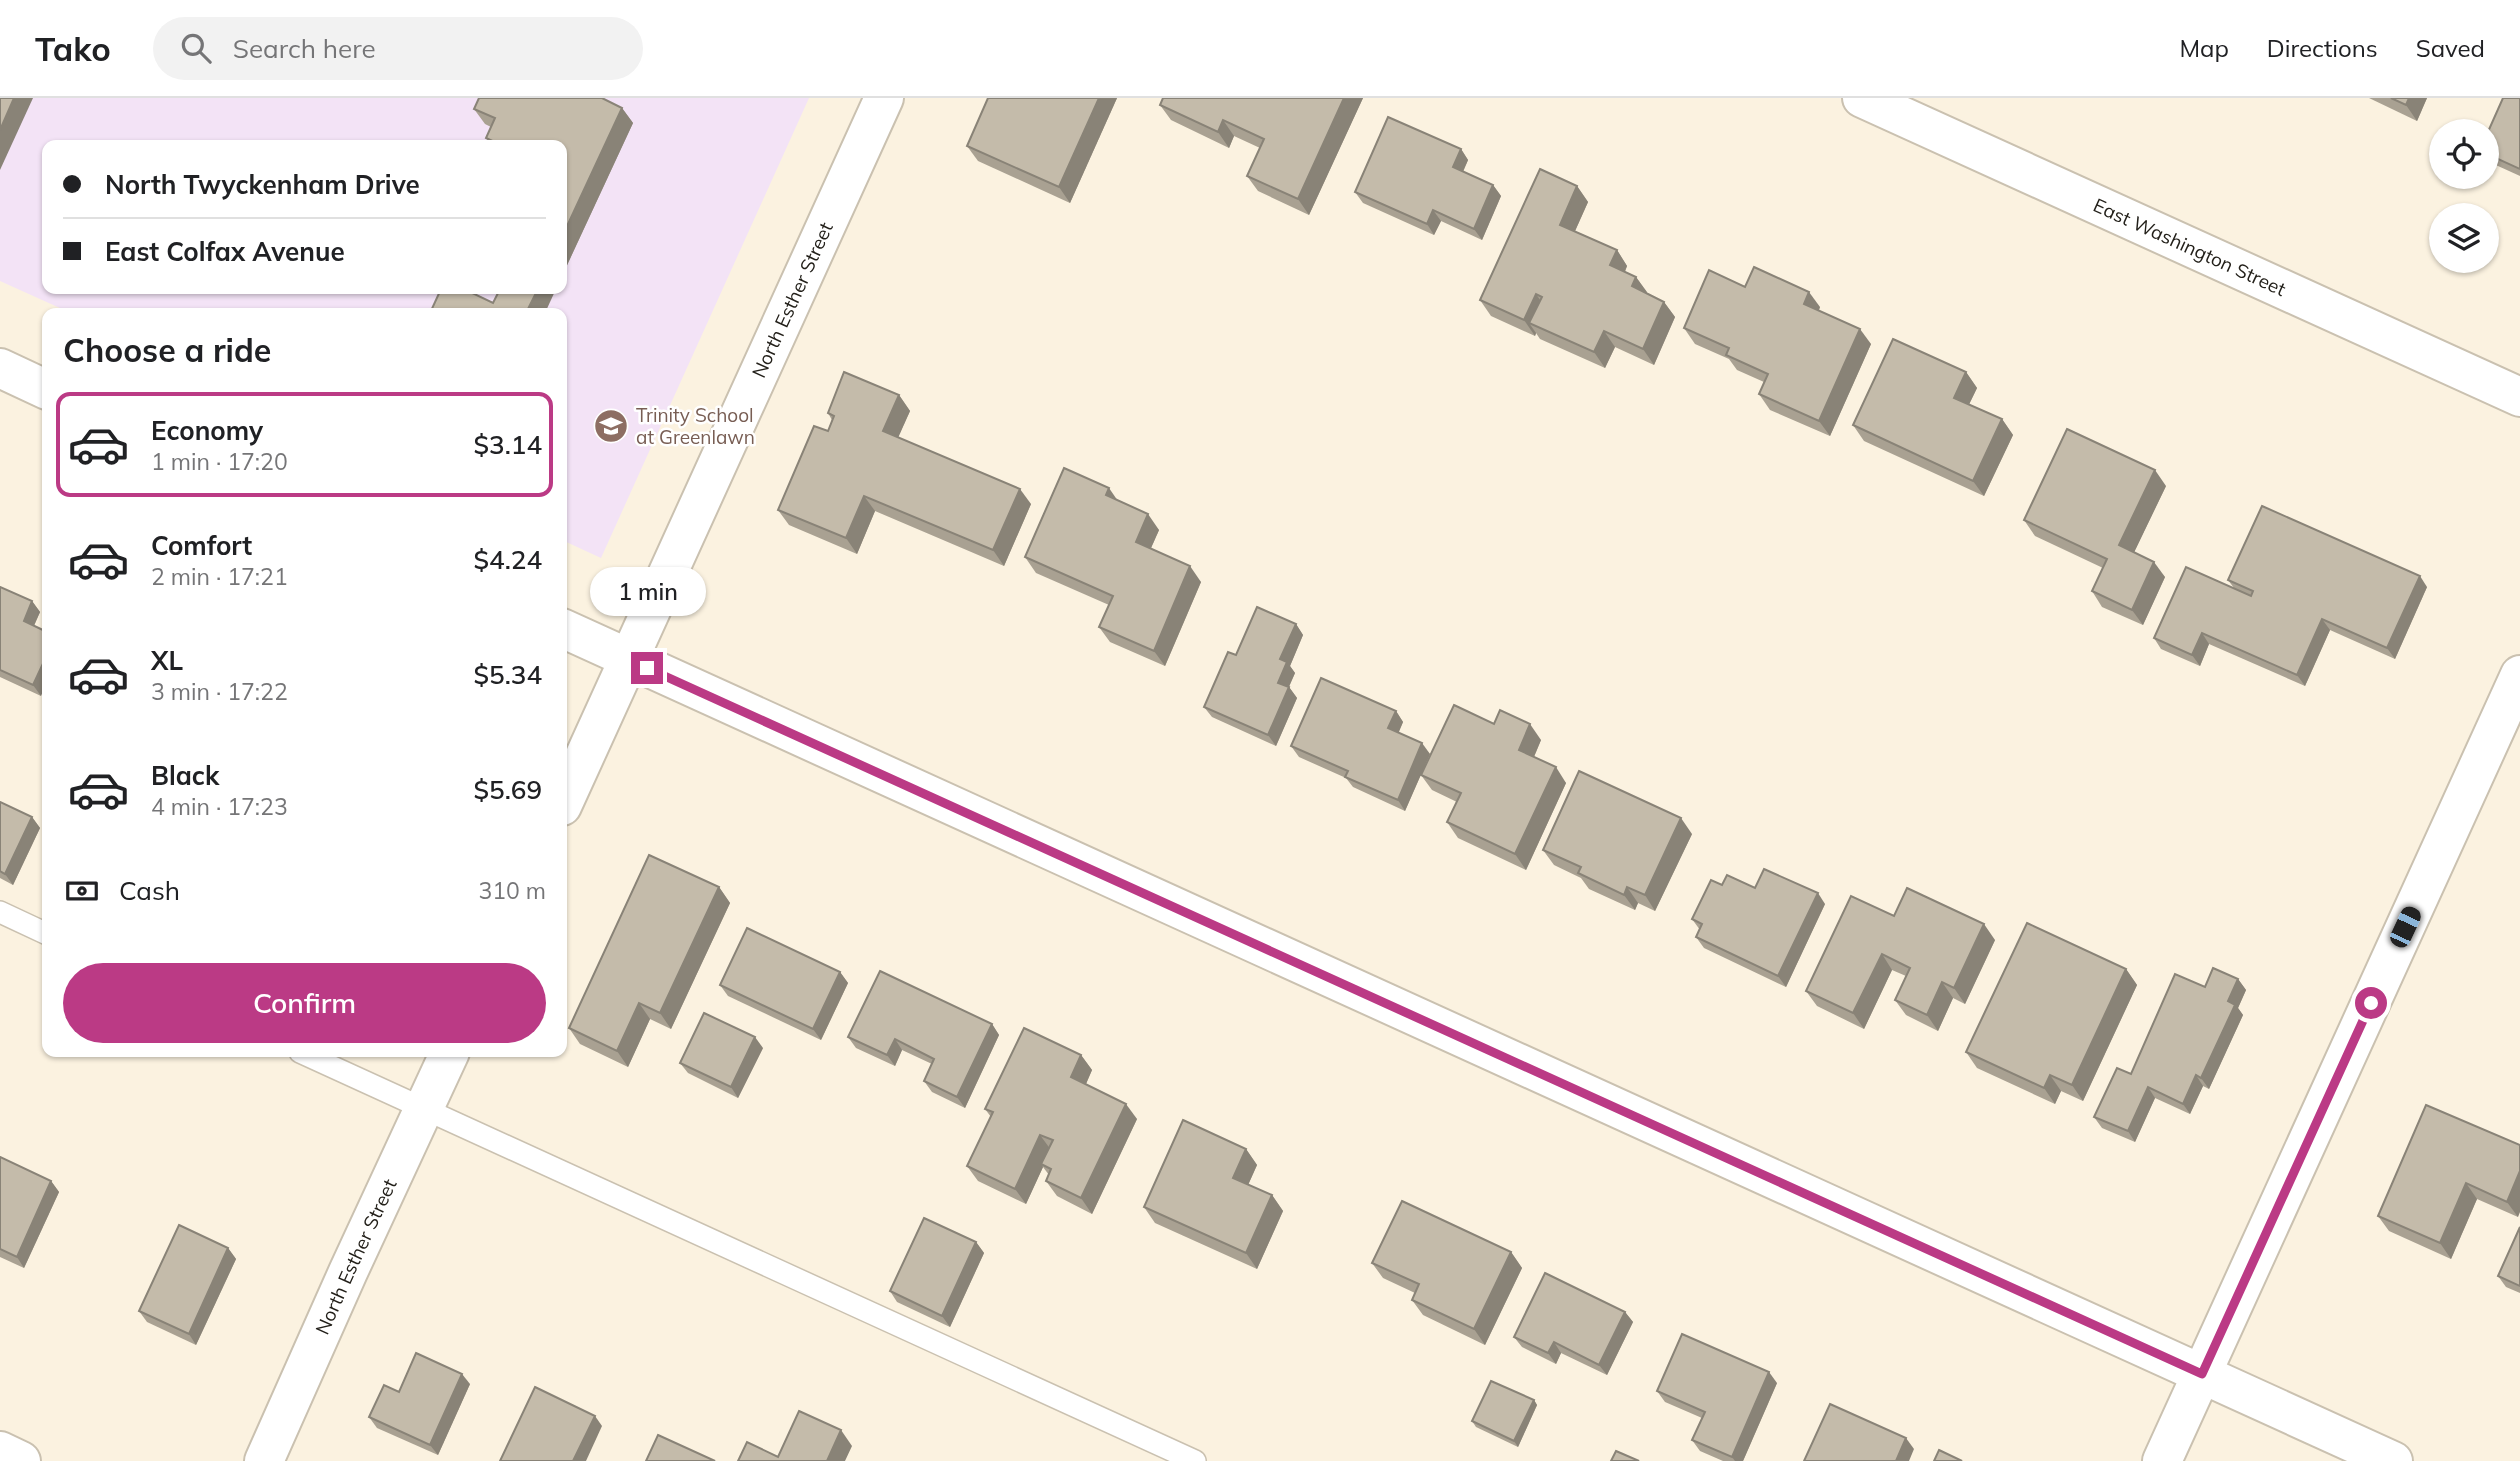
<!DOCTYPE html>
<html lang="en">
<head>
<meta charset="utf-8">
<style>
  :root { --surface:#fff; --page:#f2f2f2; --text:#202124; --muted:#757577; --line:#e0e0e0; --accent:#bb3a85 }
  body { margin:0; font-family:Mulish,sans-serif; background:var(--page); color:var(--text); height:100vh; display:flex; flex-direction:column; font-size:26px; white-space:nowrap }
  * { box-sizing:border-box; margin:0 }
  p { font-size:23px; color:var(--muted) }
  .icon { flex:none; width:38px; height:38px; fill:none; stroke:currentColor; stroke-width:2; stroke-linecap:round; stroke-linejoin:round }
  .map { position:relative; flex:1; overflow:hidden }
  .drawer { position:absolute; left:42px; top:210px; width:525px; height:749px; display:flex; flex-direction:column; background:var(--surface); border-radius:14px; box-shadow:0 2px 5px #0004 }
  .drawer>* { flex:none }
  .guide { position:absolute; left:42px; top:42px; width:525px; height:154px; border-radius:14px; box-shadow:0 2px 5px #0004; display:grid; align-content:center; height:154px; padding:0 21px; background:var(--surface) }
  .buttons { position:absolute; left:2429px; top:21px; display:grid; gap:14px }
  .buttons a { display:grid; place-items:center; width:70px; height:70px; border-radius:50%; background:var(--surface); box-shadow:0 2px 5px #0004; font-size:35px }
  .end { position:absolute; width:32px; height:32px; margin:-16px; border:9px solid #bb3a85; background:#fff; box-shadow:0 0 0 4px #fff }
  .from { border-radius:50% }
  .bubble { position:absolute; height:49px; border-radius:24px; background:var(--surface); box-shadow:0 2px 5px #0004; font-size:23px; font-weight:600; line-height:49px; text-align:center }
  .car { position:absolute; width:21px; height:42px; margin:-21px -10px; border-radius:9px; box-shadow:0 0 5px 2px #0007; background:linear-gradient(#222 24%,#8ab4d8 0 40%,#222 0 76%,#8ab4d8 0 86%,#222 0) }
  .guide b { display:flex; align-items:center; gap:24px; height:66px; font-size:26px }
  .guide b+b { border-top:2px solid var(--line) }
  .guide i { width:18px; height:18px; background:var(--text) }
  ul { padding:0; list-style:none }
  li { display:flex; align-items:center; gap:21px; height:105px; margin:0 14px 10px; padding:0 7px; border:4px solid transparent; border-radius:14px }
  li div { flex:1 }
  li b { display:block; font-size:26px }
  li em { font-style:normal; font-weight:600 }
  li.on { border-color:var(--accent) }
  li>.icon { width:63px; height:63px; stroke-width:1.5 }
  h2 { padding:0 21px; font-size:32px; line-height:84px }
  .pay { display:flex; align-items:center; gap:18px; height:77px; padding:0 21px; font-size:26px }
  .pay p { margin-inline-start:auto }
  .cta { display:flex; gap:14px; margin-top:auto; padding:14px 21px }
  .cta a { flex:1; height:80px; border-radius:42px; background:var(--accent); color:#fff; font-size:28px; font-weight:600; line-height:80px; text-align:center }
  header { display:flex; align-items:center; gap:42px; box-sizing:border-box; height:98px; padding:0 35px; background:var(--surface); border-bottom:2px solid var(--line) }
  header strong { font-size:33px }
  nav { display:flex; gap:38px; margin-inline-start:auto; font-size:24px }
  .search { width:490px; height:63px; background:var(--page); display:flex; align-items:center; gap:18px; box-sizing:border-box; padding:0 24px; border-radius:38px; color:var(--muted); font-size:26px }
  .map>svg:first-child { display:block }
</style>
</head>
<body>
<header>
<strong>Tako</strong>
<div class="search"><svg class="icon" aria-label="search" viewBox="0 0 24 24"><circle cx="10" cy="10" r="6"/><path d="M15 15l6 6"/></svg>Search here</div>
<nav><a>Map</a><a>Directions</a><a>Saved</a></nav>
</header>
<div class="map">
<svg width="2520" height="1363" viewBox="0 0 2520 1363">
  <rect width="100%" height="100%" fill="#fbf2e0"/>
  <path fill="#f3e3f6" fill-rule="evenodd" d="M0 0H809L601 460 562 442V215H71L0 183ZM47 47H562V191H47Z"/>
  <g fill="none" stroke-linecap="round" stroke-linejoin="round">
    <g stroke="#cac1b0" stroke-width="24">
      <g id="service">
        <path d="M0 814 47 836"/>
        <path d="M300 954 1195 1363"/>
      </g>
    </g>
    <g stroke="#cac1b0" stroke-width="42">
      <g id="minor">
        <path id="s1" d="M1862 0 2520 299"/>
        <path d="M0 270 47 292"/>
        <path d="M562 530 2393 1363"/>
        <path id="s2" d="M562 708 884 0"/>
        <path d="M0 1353 21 1363"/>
        <path id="s3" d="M264 1363 348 1174 450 954"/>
      </g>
    </g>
    <g stroke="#cac1b0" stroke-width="42">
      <path id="tertiary" d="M2162 1363 2520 577"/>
    </g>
    <use href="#service" stroke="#fff" stroke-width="21"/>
    <use href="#minor" stroke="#fff" stroke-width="38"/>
    <use href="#tertiary" stroke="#fff" stroke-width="38"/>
  </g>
  <g fill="#a9a192">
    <path d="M988 0H1117L1070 105 978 63 967 48Z"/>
    <path d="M1363 0 1309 117 1258 93 1247 78 1260 50 1234 38 1229 50 1171 22 1160 7Z"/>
    <path d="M2369 0H2427L2417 23Z"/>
    <path d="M2520 0V78L2487 63V36Z"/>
    <path d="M622 10 633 25 562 178V47H491L486 40 491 29 485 26 474 11Z"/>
    <path d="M1461 51 1468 62 1463 74 1493 87 1501 98 1482 142 1441 123 1434 137 1363 105 1355 94Z"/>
    <path d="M1577 88 1588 104 1575 133 1617 152 1627 168 1625 174 1636 179 1647 195 1664 204 1675 219 1654 267 1615 249 1605 270 1540 241 1536 235 1535 238 1491 218 1480 202Z"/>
    <path d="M1745 189 1820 209 1819 212 1871 246 1830 338 1770 312 1759 296 1764 284 1737 272 1729 261 1695 246 1684 230Z"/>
    <path d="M1966 274 1977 290 1969 306 2002 321 2013 337 1984 398 1864 343 1853 327Z"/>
    <path d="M899 297 910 313 898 339 1031 406 1004 468 875 413 857 456 789 427 778 412 828 333 832 322 828 315Z"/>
    <path d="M2166 388 2134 454 2165 479 2143 527 2102 509 2092 493 2103 470 2035 438 2024 422Z"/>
    <path d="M1117 402 1159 432 1151 450 1201 484 1165 568 1110 544 1099 529 1109 507 1036 475 1025 459Z"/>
    <path d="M2228 482 2427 489 2395 561 2330 532 2305 588 2209 546 2200 568 2161 551 2154 540 2234 490Z"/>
    <path d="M0 489 32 503 40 514 34 528 41 598 0 579Z"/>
    <path d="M1296 526 1303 537 1290 568 1295 575 1289 589 1297 600 1276 648 1212 619 1204 609 1236 557Z"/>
    <path d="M1396 613 1403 624 1398 635 1430 656 1405 713 1353 689 1346 680 1299 659 1291 648Z"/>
    <path d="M1494 626 1541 642 1534 659 1566 685 1526 772 1458 740 1447 724 1457 704 1432 692 1421 677Z"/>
    <path d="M0 704 32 719 40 730 13 787 0 780Z"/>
    <path d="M1692 736 1655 813 1638 805 1635 812 1589 791 1581 780 1554 767 1543 752Z"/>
    <path d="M1722 787 1755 790 1825 806 1786 889 1704 850 1696 839 1700 832 1692 821Z"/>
    <path d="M719 789 730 805 671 931 650 921 628 969 580 946 569 930Z"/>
    <path d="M1894 818 1995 842 1965 906 1953 900 1938 933 1906 917 1895 902 1906 878 1892 872 1864 931 1817 908 1806 893Z"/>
    <path d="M2126 871 2137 887 2083 1003 2061 993 2055 1006 1977 970 1966 954Z"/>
    <path d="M840 874 848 885 821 942 728 898 720 887Z"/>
    <path d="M2238 881 2246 892 2238 910 2243 917 2209 991 2203 988 2190 1016 2155 1000 2135 1044 2102 1030 2094 1019 2205 889Z"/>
    <path d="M992 926 999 937 965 1010 932 994 924 983 932 966 902 952 895 968 856 950 848 939Z"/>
    <path d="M763 950 738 1000 688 975 680 965Z"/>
    <path d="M1081 957 1092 972 1086 986 1137 1021 1092 1116 1057 1098 1046 1083 1049 1077 1043 1069 1026 1106 978 1083 967 1068 991 1019 985 1011Z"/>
    <path d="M2520 1047 2518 1119 2477 1101 2451 1161 2389 1133 2378 1118Z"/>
    <path d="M1246 1051 1257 1067 1248 1087 1272 1097 1283 1113 1257 1171 1155 1125 1144 1109Z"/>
    <path d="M0 1059 51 1083 59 1094 24 1170 0 1159Z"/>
    <path d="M2520 1129V1195L2506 1189 2498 1178Z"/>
    <path d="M976 1144 984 1155 950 1229 897 1204 890 1193Z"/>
    <path d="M228 1150 236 1161 196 1247 147 1224 139 1213Z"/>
    <path d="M1511 1154 1522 1170 1485 1247 1423 1217 1412 1202 1415 1195 1383 1180 1372 1165Z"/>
    <path d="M1625 1214 1633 1224 1607 1277 1561 1255 1556 1266 1522 1249 1514 1239Z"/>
    <path d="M1777 1285 1743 1363H1723L1700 1353 1692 1342 1702 1320 1665 1304 1657 1293Z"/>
    <path d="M470 1286 438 1357 377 1330 369 1319 399 1294Z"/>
    <path d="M1534 1302 1537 1307 1518 1349 1476 1329 1472 1323Z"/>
  </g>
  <g fill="#898377">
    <path d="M14 0H33L0 72V32Z"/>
    <path d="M1099 0H1117L1070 105 1059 89Z"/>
    <path d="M1344 0H1363L1309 117 1298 101Z"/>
    <path d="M2409 0H2427L2417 23 2406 7Z"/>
    <path d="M622 10 633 25 562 178V139Z"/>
    <path d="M1223 22 1234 38 1229 50 1218 34Z"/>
    <path d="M1461 51 1468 62 1460 80 1453 69Z"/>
    <path d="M1493 87 1501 98 1482 142 1474 131Z"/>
    <path d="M1577 88 1588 104 1571 142 1560 127Z"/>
    <path d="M1433 112 1441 123 1434 137 1427 126Z"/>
    <path d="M1617 152 1627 168 1621 182 1610 167Z"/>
    <path d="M1636 179 1647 194 1642 204 1632 188Z"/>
    <path d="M538 191H556L545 215H526Z"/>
    <path d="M1809 194 1820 209 1815 221 1804 206Z"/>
    <path d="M1536 196 1547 212 1529 225 1536 235 1535 238 1524 222Z"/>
    <path d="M1664 204 1675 219 1654 267 1643 251Z"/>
    <path d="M1860 231 1871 246 1830 338 1819 323Z"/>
    <path d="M1604 233 1615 249 1605 270 1594 254Z"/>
    <path d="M1966 274 1977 290 1965 315 1954 300Z"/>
    <path d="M899 297 910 313 894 349 883 333Z"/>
    <path d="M2002 321 2013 337 1984 398 1973 383Z"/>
    <path d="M2155 372 2166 388 2130 463 2119 447Z"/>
    <path d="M1109 390 1120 406 1106 397Z"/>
    <path d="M1020 391 1031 406 1004 468 993 452Z"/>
    <path d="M864 398 875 413 857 456 846 440Z"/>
    <path d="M1148 416 1159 432 1147 459 1136 444Z"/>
    <path d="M2154 464 2165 479 2143 527 2132 512Z"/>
    <path d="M1190 468 1201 484 1165 568 1154 553Z"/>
    <path d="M2420 478 2427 489 2395 561 2387 550Z"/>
    <path d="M32 503 40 514 31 534 24 523Z"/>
    <path d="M2322 521 2330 532 2305 588 2297 577Z"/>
    <path d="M1296 526 1303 537 1290 568 1295 575 1286 595 1278 585 1280 561Z"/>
    <path d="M2202 535 2209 546 2200 568 2192 557Z"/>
    <path d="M47 557V584L41 598 33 587Z"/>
    <path d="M1289 589 1297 600 1276 648 1268 637Z"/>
    <path d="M1396 613 1403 624 1396 641 1388 630Z"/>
    <path d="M1530 626 1541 642 1530 668 1519 652Z"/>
    <path d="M1422 645 1430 656 1405 713 1398 702Z"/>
    <path d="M1556 669 1566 685 1526 772 1515 756Z"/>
    <path d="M32 719 40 730 13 787 5 776Z"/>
    <path d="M1681 720 1692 736 1655 813 1645 797Z"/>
    <path d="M719 789 730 805 671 931 660 915Z"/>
    <path d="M1627 789 1638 805 1635 812 1624 797Z"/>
    <path d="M1818 795 1825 806 1786 889 1778 878Z"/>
    <path d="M1984 826 1995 842 1965 906 1954 890Z"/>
    <path d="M1882 856 1892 872 1864 931 1853 915Z"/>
    <path d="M2126 871 2137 887 2083 1003 2072 987Z"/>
    <path d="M840 874 848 885 821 942 813 931Z"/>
    <path d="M2238 881 2246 892 2238 910 2243 917 2209 991 2201 980 2228 903Z"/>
    <path d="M1942 884 1953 900 1938 933 1927 917Z"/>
    <path d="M639 905 650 921 628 969 617 953Z"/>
    <path d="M992 926 999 937 965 1010 957 999Z"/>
    <path d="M755 939 763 950 738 1000 731 989Z"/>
    <path d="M895 941 902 952 895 968 887 957Z"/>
    <path d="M1081 957 1092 972 1082 995 1071 979Z"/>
    <path d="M2050 977 2061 993 2055 1006 2044 990Z"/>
    <path d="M2196 977 2203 988 2190 1016 2183 1006Z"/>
    <path d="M2148 989 2155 1000 2135 1044 2128 1033Z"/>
    <path d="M1126 1006 1137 1021 1092 1116 1081 1100Z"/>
    <path d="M1040 1037 1051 1052 1041 1066 1043 1069 1026 1106 1015 1091Z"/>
    <path d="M1246 1051 1257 1067 1244 1096 1233 1080Z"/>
    <path d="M2520 1073V1114L2518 1119 2507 1104Z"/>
    <path d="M51 1083 59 1094 24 1170 17 1159Z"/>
    <path d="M2466 1085 2477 1101 2451 1161 2440 1145Z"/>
    <path d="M1272 1097 1283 1113 1257 1171 1246 1155Z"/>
    <path d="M976 1144 984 1155 950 1229 942 1218Z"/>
    <path d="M228 1150 236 1161 196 1247 189 1236Z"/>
    <path d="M1511 1154 1522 1170 1485 1247 1474 1231Z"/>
    <path d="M1625 1214 1633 1224 1607 1277 1599 1267Z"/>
    <path d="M1554 1244 1561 1255 1556 1266 1548 1255Z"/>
    <path d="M1769 1274 1777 1285 1743 1363H1735L1732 1359Z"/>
    <path d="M462 1276 470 1286 438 1357 430 1347Z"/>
    <path d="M1534 1302 1537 1307 1518 1349 1514 1343Z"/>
    <path d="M595 1318 602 1328 586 1363H573Z"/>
    <path d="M841 1332 852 1348 845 1363H827Z"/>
    <path d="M1906 1340 1914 1351 1909 1363H1896Z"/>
  </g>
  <g fill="#c4bbaa" stroke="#898377" stroke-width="2">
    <path d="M0 0H14L0 32Z"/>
    <path d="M479 0H602L622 10 562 139V47H501L486 40 495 20 474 11Z"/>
    <path d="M988 0H1099L1059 89 967 48Z"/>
    <path d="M1163 0H1344L1298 101 1247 78 1264 41 1223 22 1218 34 1160 7Z"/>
    <path d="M2391 0H2409L2406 7Z"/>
    <path d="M2503 0H2520V71L2487 56V36Z"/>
    <path d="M1388 19 1461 51 1453 69 1493 87 1474 131 1433 112 1427 126 1355 94Z"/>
    <path d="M1540 71 1577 88 1560 127 1617 152 1610 167 1636 179 1632 188 1664 204 1643 251 1604 233 1594 254 1529 225 1542 199 1536 196 1524 222 1480 202Z"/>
    <path d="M1754 169 1809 194 1804 206 1860 231 1819 323 1759 296 1768 276 1726 257 1729 250 1684 230 1709 172 1745 189Z"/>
    <path d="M441 191H464L493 205 500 191H538L526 215H430Z"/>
    <path d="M1893 241 1966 274 1954 300 2002 321 1973 383 1853 327Z"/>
    <path d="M844 274 899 297 883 333 1020 391 993 452 864 398 846 440 778 412 814 328 828 333 834 318 828 315Z"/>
    <path d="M2067 331 2155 372 2119 447 2154 464 2132 512 2092 493 2107 461 2024 422Z"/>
    <path d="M1064 370 1109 390 1106 397 1148 416 1136 444 1190 468 1154 553 1099 529 1113 498 1025 459Z"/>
    <path d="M2262 408 2420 478 2387 550 2322 521 2297 577 2202 535 2192 557 2154 540 2186 469 2251 498 2253 493 2228 482Z"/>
    <path d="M0 489 32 503 24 523 47 534V557L33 587 0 572Z"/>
    <path d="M1257 509 1296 526 1280 561 1287 564 1278 585 1289 589 1268 637 1204 609 1228 554 1236 557Z"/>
    <path d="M1321 580 1396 613 1388 630 1422 645 1398 702 1345 679 1348 673 1291 648Z"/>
    <path d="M1454 607 1494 626 1500 612 1530 626 1519 652 1556 669 1515 756 1447 724 1461 695 1421 677Z"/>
    <path d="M1579 673 1681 720 1645 797 1627 789 1624 797 1578 775 1581 769 1543 752Z"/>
    <path d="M0 704 32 719 5 776 0 773Z"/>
    <path d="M649 757 719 789 660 915 639 905 617 953 569 930Z"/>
    <path d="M1764 771 1818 795 1778 878 1696 839 1702 826 1692 821 1711 782 1722 787 1727 777 1755 790Z"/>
    <path d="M1907 790 1984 826 1954 890 1942 884 1927 917 1895 902 1910 870 1882 856 1853 915 1806 893 1851 798 1894 818Z"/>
    <path d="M2027 825 2126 871 2072 987 2050 977 2044 990 1966 954Z"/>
    <path d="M747 830 840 874 813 931 720 887Z"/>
    <path d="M2213 870 2238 881 2228 903 2235 907 2201 980 2196 977 2183 1006 2148 989 2128 1033 2094 1019 2117 970 2131 976 2175 876 2205 889Z"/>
    <path d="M880 873 992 926 957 999 924 983 934 961 895 941 887 957 848 939Z"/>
    <path d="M704 915 755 939 731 989 680 965Z"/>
    <path d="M1024 930 1081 957 1071 979 1126 1006 1081 1100 1046 1083 1051 1071 1041 1066 1053 1042 1040 1037 1015 1091 967 1068 993 1014 985 1011Z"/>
    <path d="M2426 1007 2520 1047V1073L2507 1104 2466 1085 2440 1145 2378 1118Z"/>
    <path d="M1183 1022 1246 1051 1233 1080 1272 1097 1246 1155 1144 1109Z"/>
    <path d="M0 1059 51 1083 17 1159 0 1151Z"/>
    <path d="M1402 1103 1511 1154 1474 1231 1412 1202 1419 1186 1372 1165Z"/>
    <path d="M924 1120 976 1144 942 1218 890 1193Z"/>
    <path d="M179 1127 228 1150 189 1236 139 1213Z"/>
    <path d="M2520 1129V1188L2498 1178Z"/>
    <path d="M1545 1175 1625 1214 1599 1267 1554 1244 1548 1255 1514 1239Z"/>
    <path d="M1682 1236 1769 1274 1732 1359 1692 1342 1705 1314 1657 1293Z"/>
    <path d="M416 1255 462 1276 430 1347 369 1319 384 1287 399 1294Z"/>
    <path d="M1491 1283 1534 1302 1514 1343 1472 1323Z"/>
    <path d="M535 1289 595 1318 573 1363H500Z"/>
    <path d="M1830 1306 1906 1340 1896 1363H1804Z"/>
    <path d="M799 1313 841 1332 827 1363H738L747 1344 778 1359Z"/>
    <path d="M658 1337 715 1363H646Z"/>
    <path d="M1939 1352 1962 1363H1934Z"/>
    <path d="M1616 1353 1639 1363H1611Z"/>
  </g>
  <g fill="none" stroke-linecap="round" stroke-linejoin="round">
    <path stroke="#bb3a85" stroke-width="9" d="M647 570 2202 1276 2371 905"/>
  </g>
  <defs>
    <g id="school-disc" transform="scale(1.75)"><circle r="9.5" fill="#8d6e63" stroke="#fff"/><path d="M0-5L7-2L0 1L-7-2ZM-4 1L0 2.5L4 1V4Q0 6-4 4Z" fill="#fff"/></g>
  </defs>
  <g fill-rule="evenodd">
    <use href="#school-disc" x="611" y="328"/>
  </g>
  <g text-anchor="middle" stroke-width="5" stroke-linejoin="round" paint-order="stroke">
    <g font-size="19" fill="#23201a" stroke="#fff">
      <text dy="7" stroke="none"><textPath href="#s1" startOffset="360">East Washington Street</textPath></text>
      <text dy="7" stroke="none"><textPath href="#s2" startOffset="556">North Esther Street</textPath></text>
      <text dy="7" stroke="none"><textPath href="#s3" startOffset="224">North Esther Street</textPath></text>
    </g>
    <g font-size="19" fill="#785e54" stroke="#fff" text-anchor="start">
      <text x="636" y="324">Trinity School<tspan x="636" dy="22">at Greenlawn</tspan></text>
    </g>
  </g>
</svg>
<div class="buttons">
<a><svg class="icon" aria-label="locate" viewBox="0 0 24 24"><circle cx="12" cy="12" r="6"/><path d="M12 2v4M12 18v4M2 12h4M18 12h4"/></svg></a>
<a><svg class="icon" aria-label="layers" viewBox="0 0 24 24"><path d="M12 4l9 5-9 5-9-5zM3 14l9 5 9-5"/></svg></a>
</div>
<i class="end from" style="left:2371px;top:905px"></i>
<i class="end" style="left:647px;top:570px"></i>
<div class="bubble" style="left:590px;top:469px;width:116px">1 min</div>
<i class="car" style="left:2405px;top:829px;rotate:25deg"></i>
<div class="guide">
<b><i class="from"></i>North Twyckenham Drive</b>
<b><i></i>East Colfax Avenue</b>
</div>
<section class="drawer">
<h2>Choose a ride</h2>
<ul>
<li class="on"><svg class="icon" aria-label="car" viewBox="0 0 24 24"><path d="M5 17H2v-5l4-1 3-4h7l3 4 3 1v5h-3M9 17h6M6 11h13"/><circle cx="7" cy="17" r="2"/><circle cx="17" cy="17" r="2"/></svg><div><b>Economy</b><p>1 min · 17:20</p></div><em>$3.14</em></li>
<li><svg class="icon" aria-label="car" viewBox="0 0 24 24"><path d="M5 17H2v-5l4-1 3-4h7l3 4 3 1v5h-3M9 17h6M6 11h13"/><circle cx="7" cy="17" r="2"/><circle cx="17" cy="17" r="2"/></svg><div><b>Comfort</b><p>2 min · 17:21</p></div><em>$4.24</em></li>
<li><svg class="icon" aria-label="car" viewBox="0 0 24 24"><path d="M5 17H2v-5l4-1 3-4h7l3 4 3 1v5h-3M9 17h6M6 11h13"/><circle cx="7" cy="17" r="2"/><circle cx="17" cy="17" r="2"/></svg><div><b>XL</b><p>3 min · 17:22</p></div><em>$5.34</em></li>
<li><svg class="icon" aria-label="car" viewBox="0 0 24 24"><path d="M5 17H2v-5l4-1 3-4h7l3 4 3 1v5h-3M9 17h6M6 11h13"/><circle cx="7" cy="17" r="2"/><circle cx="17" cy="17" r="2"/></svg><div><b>Black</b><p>4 min · 17:23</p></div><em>$5.69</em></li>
</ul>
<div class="pay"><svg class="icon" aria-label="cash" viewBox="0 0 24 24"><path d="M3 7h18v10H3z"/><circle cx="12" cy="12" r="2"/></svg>Cash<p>310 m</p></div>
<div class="cta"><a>Confirm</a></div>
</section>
</div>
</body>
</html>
